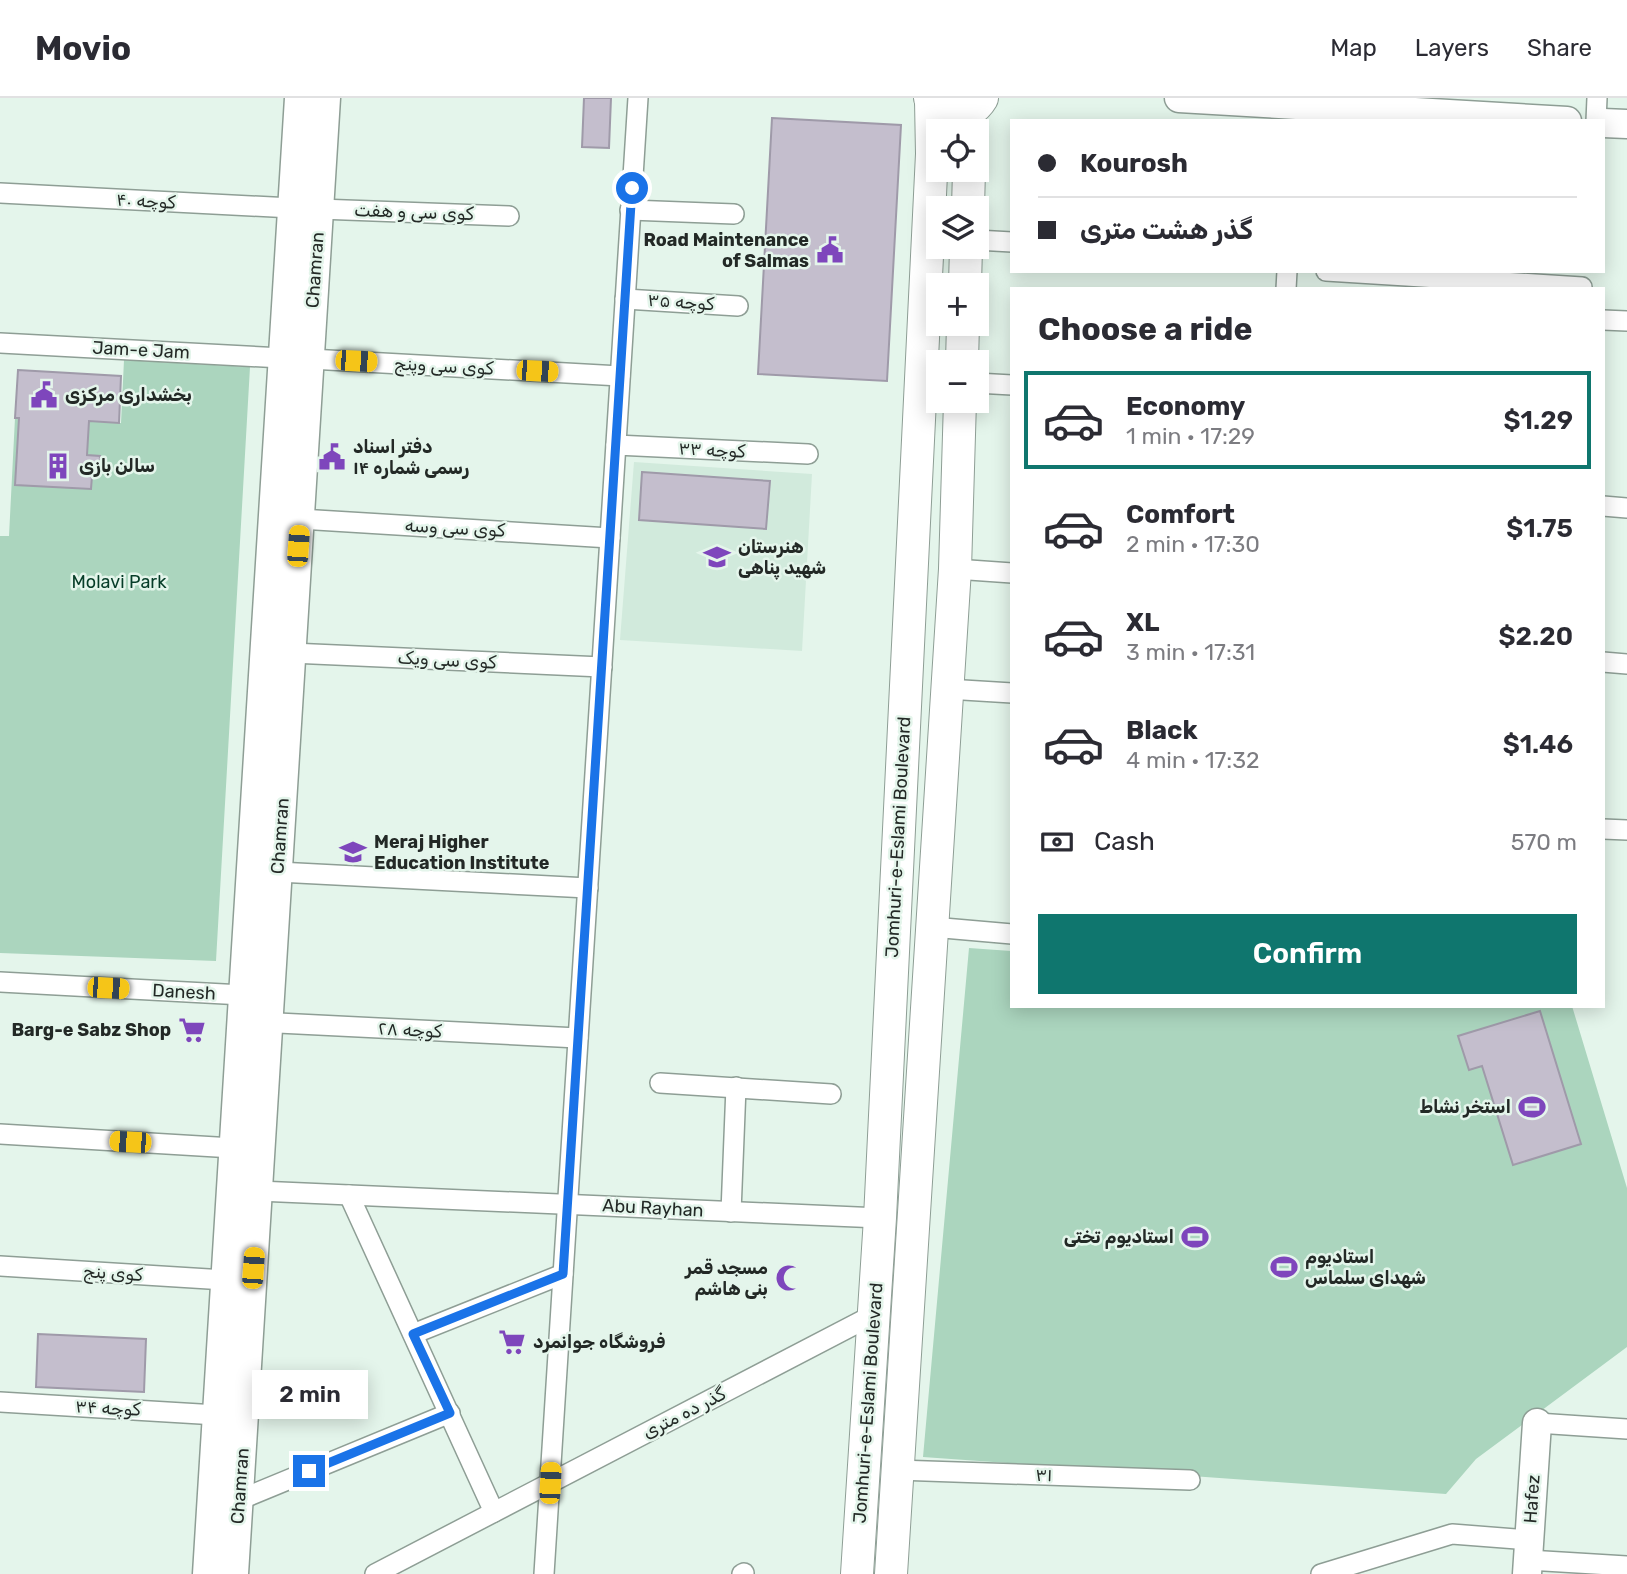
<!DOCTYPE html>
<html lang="en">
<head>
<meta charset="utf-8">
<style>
  :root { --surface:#fff; --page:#f2f2f3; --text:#2b2b33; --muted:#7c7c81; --line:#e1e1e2; --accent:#0f766e }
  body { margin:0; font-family:Rubik,"Noto Sans Arabic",sans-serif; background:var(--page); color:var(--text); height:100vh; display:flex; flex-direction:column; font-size:26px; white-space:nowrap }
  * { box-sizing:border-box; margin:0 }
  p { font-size:23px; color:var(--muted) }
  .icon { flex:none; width:38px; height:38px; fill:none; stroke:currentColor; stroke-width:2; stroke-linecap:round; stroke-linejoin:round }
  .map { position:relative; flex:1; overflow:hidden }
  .details { position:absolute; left:1010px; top:189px; width:595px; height:721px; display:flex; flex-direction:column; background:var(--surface); border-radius:0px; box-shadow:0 4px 18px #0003 }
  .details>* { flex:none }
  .hud { position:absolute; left:1010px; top:21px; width:595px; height:154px; border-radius:0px; box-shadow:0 4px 18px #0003; display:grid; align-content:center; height:154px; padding:0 28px; background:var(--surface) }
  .tools { position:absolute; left:926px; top:21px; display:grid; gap:14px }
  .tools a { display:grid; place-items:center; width:63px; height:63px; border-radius:0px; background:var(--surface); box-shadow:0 4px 18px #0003; font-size:35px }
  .end { position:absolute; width:32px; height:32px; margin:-16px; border:9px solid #1a73e8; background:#fff; box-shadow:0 0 0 4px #fff }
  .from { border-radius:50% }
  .bubble { position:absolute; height:49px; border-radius:0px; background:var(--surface); box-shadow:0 4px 18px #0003; font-size:23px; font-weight:600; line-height:49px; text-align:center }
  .car { position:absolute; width:21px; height:42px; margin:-21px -10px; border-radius:9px; box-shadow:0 0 5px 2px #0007; background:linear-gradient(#f5c518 24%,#345 0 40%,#f5c518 0 76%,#345 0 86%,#f5c518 0) }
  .hud b { display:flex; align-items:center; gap:24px; height:66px; font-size:26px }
  .hud b+b { border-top:2px solid var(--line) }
  .hud i { width:18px; height:18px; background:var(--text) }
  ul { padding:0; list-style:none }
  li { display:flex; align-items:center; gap:21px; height:98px; margin:0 14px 10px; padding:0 14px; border:4px solid transparent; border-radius:0px }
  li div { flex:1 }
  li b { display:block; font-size:26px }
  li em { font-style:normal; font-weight:600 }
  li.current { border-color:var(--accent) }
  li>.icon { width:63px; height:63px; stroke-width:1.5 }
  h2 { padding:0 28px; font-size:32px; line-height:84px }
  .pay { display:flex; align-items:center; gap:18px; height:77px; padding:0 28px; font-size:26px }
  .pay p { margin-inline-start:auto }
  .action { display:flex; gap:14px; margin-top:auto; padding:14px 28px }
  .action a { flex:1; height:80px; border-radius:0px; background:var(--accent); color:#fff; font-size:28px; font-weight:600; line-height:80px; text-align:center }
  header { display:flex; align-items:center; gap:42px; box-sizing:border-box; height:98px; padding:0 35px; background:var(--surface); border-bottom:2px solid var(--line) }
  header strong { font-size:33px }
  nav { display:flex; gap:38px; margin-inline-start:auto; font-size:24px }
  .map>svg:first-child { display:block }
</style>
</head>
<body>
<header>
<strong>Movio</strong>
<nav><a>Map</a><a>Layers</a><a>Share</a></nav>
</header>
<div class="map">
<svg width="1627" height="1476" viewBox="0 0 1627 1476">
  <rect width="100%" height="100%" fill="#e4f5eb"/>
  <path fill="#d1eadc" d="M634 364 812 376 802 553 620 542Z"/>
  <g fill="#abd5be">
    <path d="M124 262 250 269 216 863 0 855V438H9L15 320 121 325Z"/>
    <path d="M969 850 1011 853 1012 908H1572L1627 1090V1249L1476 1361 1446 1396 923 1359Z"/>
  </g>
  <g fill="#c4becd" stroke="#9f9aa9" stroke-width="2">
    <path d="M584 0H611L609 50 582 49Z"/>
    <path d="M772 20 901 27 887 283 758 276Z"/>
    <path d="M18 272 121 278 119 325 89 323 87 357 100 358 99 378H92L91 391 15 387 19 320H15Z"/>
    <path d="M642 374 770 383 766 431 639 422Z"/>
    <path d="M1540 913 1581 1046 1513 1067 1482 968 1469 972 1458 938Z"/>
    <path d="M38 1236 146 1241 144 1294 36 1289Z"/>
  </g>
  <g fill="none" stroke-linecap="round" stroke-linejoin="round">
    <g stroke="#8e9e95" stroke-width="22">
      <g id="street">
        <path d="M1596 23 1597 0"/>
        <path d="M0 95 292 110"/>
        <path d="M319 111 509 118"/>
        <path d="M630 112 734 116"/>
        <path d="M976 142 1012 144"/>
        <path d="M1326 173 1582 189"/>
        <path d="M1286 191 1287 173"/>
        <path d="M625 201 738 208"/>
        <path d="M1603 222 1627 223"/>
        <path d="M0 245 282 260"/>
        <path d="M310 261 620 278"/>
        <path d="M976 285 1012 287"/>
        <path d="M616 347 808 356"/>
        <path d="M1603 408 1627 410"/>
        <path d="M300 421 610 440"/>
        <path d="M955 471 1012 475"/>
        <path d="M291 555 602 569"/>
        <path d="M1603 564 1627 566"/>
        <path d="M947 591 1012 595"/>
        <path d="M1603 731 1627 732"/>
        <path d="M278 774 588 790"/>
        <path d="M932 829 1012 836"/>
        <path d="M0 884 243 897"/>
        <path d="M258 924 578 940"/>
        <path d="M660 985 831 996"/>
        <path d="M0 1036 233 1050"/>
        <path d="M258 1093 880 1120"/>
        <path d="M349 1097 494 1414"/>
        <path d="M731 1114 736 989"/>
        <path d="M0 1168 225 1182"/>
        <path d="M413 1236 563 1176"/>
        <path d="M0 1304 217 1317"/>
        <path d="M1537 1325 1627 1331"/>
        <path d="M897 1372 1190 1382"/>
        <path d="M239 1402 450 1315"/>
        <path d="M1528 1462 1627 1468"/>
        <path d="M375 1476 873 1217"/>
        <path d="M544 1476 638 0"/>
        <path d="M742 1476 744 1475"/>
        <path d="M1321 1476 1452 1436 1529 1442"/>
      </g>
    </g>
    <g stroke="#8e9e95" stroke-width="31">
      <g id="secondary">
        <path d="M1179 0 1567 23"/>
        <path d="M1603 25 1627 26"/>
        <path d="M207 1476 299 0"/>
        <path d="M234 1476 326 0"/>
        <path d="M1527 1476 1537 1325"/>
      </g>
    </g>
    <g stroke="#8e9e95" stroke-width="34">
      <g id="primary">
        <path d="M930 0C943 19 969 22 982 0"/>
        <path d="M968 110 969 72"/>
        <path d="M965 187 966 149"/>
        <path d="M962 264 963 226"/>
        <path d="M857 1476 880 1120 932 56 931 2"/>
        <path d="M891 1476 955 471 960 303"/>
      </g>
    </g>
    <use href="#street" stroke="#fff" stroke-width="19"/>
    <use href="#secondary" stroke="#fff" stroke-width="28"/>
    <use href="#primary" stroke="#fff" stroke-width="32"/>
  </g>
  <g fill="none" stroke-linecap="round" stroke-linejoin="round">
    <path stroke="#1a73e8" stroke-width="9" d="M309 1373 450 1315 413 1236 563 1176 632 90"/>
  </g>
  <defs>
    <g id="civic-bare" transform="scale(2.1)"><path d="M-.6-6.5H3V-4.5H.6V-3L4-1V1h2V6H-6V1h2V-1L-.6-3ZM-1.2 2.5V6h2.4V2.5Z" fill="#7e46bc" stroke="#e4f5eb" stroke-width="2.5" paint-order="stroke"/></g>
    <g id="building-bare" transform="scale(2.1)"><path d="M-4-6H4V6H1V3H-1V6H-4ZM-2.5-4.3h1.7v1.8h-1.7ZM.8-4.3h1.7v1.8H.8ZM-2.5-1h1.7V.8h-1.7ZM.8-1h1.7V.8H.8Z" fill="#7e46bc" stroke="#e4f5eb" stroke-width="2.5" paint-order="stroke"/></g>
    <g id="school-bare" transform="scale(2.1)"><path d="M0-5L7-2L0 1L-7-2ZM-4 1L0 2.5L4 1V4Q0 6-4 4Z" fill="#7e46bc" stroke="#e4f5eb" stroke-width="2.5" paint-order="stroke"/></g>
    <g id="university-bare" transform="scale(2.1)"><path d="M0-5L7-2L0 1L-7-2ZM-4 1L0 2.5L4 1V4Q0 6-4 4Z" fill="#7e46bc" stroke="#e4f5eb" stroke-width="2.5" paint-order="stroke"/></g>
    <g id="supermarket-bare" transform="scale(2.1)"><path d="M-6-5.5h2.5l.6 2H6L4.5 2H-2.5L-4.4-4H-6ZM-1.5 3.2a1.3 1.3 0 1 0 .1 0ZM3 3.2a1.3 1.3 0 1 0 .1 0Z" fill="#7e46bc" stroke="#e4f5eb" stroke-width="2.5" paint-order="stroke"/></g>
    <g id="stadium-bare" transform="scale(2.1)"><path d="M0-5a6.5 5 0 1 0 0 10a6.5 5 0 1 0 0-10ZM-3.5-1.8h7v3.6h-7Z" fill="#7e46bc" stroke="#e4f5eb" stroke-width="2.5" paint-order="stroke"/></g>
    <g id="mosque-bare" transform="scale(2.1)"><path d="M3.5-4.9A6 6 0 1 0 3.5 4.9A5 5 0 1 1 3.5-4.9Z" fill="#7e46bc" stroke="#e4f5eb" stroke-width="2.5" paint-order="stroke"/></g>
  </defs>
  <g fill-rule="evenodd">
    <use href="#civic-bare" x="830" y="152"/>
    <use href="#civic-bare" x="44" y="297"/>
    <use href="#civic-bare" x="332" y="359"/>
    <use href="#building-bare" x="58" y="368"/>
    <use href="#school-bare" x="717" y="459"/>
    <use href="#university-bare" x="353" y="754"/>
    <use href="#supermarket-bare" x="192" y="932"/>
    <use href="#stadium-bare" x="1532" y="1009"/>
    <use href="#stadium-bare" x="1195" y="1139"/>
    <use href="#stadium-bare" x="1284" y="1169"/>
    <use href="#mosque-bare" x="789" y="1180"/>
    <use href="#supermarket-bare" x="512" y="1244"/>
  </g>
  <g text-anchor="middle" stroke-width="5" stroke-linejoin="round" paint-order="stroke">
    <g font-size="18" fill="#232926" stroke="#e4f5eb">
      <text transform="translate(146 103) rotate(3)" y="6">کوچه ۴۰</text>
      <text transform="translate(414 114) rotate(2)" y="6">کوی سی و هفت</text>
      <text transform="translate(315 172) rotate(-86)" y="6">Chamran</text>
      <text transform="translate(681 204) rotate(4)" y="6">کوچه ۳۵</text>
      <text transform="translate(141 252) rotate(3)" y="6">Jam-e Jam</text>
      <text transform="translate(444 268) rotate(3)" y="6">کوی سی وپنج</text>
      <text transform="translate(712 352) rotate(3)" y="6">کوچه ۳۳</text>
      <text transform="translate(455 430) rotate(3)" y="6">کوی سی وسه</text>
      <text transform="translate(447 562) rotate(3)" y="6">کوی سی ویک</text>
      <text transform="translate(280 738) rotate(-86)" y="6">Chamran</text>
      <text transform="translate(898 739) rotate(-87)" y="6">Jomhuri-e-Eslami Boulevard</text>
      <text transform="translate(184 894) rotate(3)" y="6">Danesh</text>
      <text transform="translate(410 932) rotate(3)" y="6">کوچه ۲۸</text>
      <text transform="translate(653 1110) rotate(3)" y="6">Abu Rayhan</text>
      <text transform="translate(113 1175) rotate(4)" y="6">کوی پنج</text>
      <text transform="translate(868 1305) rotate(-86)" y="6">Jomhuri-e-Eslami Boulevard</text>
      <text transform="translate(108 1310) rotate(3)" y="6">کوچه ۳۴</text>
      <text transform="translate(684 1315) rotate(-27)" y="6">گذر ده متری</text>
      <text transform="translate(1044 1377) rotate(2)" y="6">۳۱</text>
      <text transform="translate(240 1388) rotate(-86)" y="6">Chamran</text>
      <text transform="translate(1532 1401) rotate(-86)" y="6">Hafez</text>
    </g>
    <g font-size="18" font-weight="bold" fill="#232926" stroke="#e4f5eb" text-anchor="start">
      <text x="809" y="148" text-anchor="end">Road Maintenance<tspan x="809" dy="21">of Salmas</tspan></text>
      <text x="65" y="303">بخشداری مرکزی</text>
      <text x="353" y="355">دفتر اسناد<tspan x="353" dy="21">رسمی شماره ۱۴</tspan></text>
      <text x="79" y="374">سالن بازی</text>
      <text x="738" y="455">هنرستان<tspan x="738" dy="21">شهید پناهی</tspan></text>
      <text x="374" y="750">Meraj Higher<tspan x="374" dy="21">Education Institute</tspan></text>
      <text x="171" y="938" text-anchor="end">Barg-e Sabz Shop</text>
      <text x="1511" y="1015" text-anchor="end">استخر نشاط</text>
      <text x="1174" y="1145" text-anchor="end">استادیوم تختی</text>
      <text x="1305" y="1165">استادیوم<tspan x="1305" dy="21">شهدای سلماس</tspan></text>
      <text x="768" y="1176" text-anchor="end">مسجد قمر<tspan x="768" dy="21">بنی هاشم</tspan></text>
      <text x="533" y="1250">فروشگاه جوانمرد</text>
    </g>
    <g font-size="18" fill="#063d28" stroke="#e4f5eb">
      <text x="119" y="490">Molavi Park</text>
    </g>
  </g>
</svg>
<div class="tools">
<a><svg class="icon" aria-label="locate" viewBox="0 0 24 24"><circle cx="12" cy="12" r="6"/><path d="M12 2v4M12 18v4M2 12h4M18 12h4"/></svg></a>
<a><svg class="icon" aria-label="layers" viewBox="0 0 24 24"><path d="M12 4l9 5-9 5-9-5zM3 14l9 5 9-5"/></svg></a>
<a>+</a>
<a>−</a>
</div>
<i class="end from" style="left:632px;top:90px"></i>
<i class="end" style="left:309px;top:1373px"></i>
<div class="bubble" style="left:252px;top:1272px;width:116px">2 min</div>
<i class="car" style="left:356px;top:263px;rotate:93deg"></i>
<i class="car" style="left:537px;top:273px;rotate:93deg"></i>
<i class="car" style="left:298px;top:448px;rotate:4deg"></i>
<i class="car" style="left:108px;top:890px;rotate:93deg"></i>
<i class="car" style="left:130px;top:1044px;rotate:273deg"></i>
<i class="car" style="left:253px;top:1170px;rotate:4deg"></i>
<i class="car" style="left:550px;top:1385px;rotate:3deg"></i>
<div class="hud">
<b><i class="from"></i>Kourosh</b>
<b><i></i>گذر هشت متری</b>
</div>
<section class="details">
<h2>Choose a ride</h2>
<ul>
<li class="current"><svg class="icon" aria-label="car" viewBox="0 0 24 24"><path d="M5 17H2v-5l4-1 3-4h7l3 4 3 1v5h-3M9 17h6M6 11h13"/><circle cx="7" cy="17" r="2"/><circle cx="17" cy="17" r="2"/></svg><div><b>Economy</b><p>1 min · 17:29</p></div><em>$1.29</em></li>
<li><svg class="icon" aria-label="car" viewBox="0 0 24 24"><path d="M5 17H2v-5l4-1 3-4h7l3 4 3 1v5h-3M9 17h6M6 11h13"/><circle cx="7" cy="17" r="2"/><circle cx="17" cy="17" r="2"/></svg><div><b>Comfort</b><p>2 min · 17:30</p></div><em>$1.75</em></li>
<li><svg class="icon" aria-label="car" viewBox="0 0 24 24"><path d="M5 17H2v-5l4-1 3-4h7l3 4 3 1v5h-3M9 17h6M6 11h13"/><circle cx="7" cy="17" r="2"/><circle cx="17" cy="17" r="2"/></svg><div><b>XL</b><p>3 min · 17:31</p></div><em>$2.20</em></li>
<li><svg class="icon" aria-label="car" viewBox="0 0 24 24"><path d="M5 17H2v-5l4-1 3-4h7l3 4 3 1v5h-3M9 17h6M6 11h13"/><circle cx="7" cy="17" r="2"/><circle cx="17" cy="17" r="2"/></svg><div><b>Black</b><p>4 min · 17:32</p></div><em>$1.46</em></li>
</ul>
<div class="pay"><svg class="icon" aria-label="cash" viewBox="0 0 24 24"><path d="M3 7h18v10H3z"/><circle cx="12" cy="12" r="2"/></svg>Cash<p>570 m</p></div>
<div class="action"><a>Confirm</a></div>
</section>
</div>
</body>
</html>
